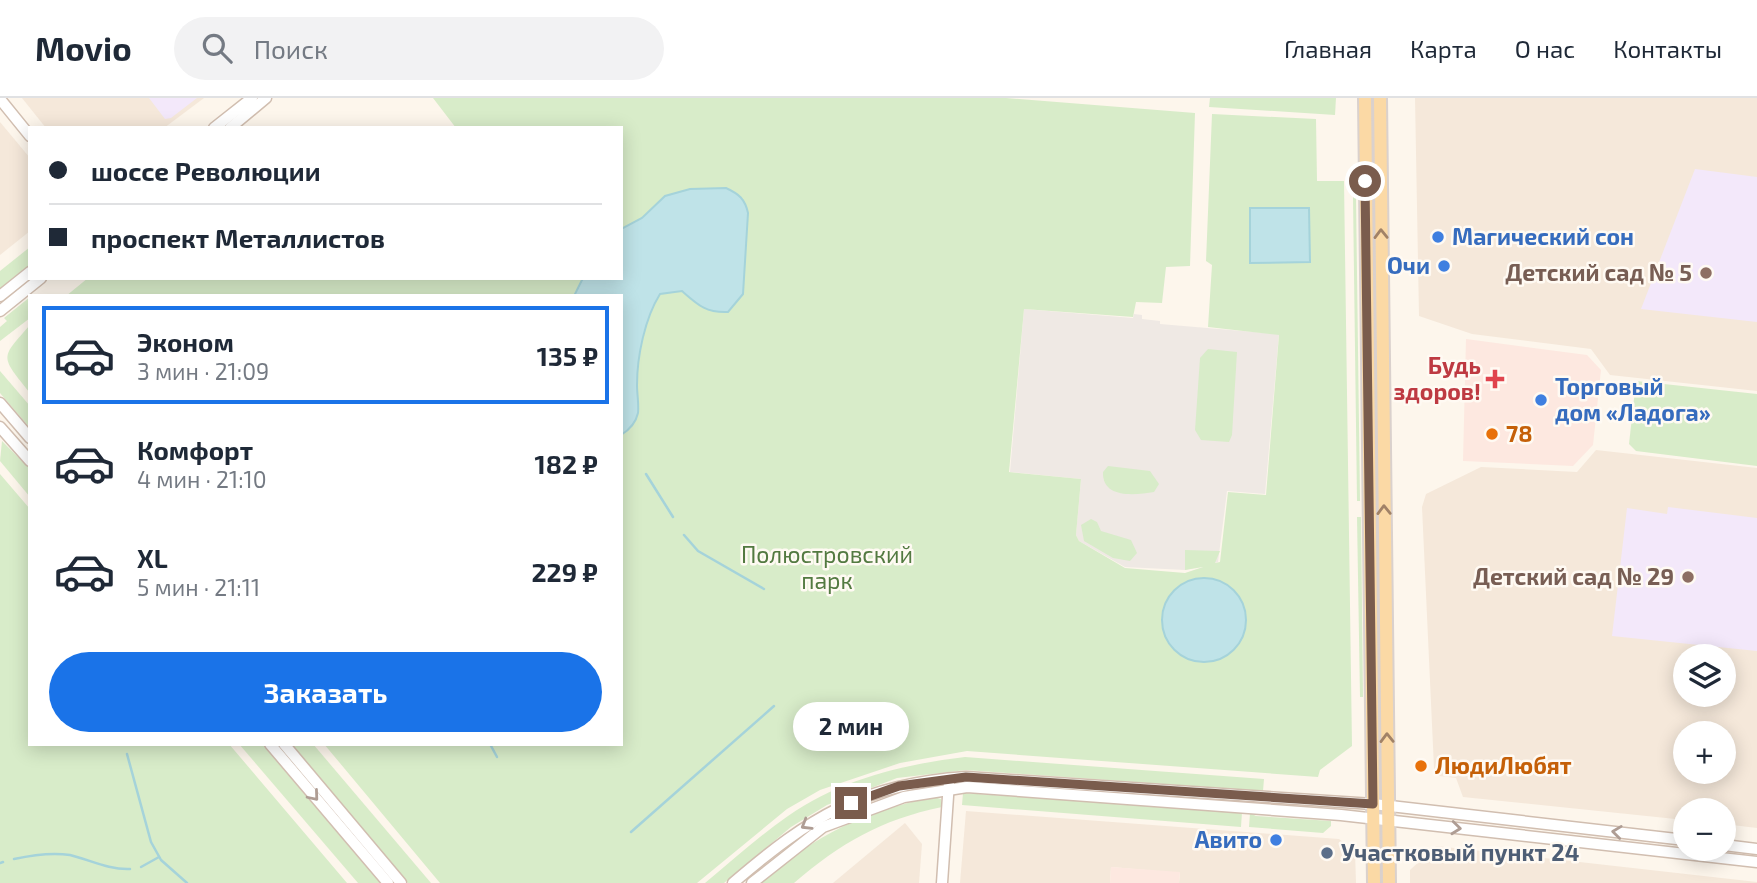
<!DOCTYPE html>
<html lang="ru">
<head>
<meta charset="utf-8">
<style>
  :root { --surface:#fff; --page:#f2f2f3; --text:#1f2937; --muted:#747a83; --line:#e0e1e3; --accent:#1a73e8 }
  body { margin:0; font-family:"Exo 2",sans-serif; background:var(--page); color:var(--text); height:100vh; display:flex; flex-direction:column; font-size:26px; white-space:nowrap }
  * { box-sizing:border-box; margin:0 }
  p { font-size:23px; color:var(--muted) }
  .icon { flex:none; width:38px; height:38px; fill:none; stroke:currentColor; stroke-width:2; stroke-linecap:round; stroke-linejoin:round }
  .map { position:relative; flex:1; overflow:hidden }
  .side { position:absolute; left:28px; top:196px; width:595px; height:452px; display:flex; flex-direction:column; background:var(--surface); border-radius:0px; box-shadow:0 4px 18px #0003 }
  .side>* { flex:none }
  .hud { position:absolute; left:28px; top:28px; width:595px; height:154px; border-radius:0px; box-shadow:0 4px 18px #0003; display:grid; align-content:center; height:154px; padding:0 21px; background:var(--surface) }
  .fabs { position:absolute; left:1673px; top:546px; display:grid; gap:14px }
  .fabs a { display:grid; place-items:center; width:63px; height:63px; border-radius:50%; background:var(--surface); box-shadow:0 4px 18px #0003; font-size:35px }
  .end { position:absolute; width:32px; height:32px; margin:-16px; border:9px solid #7a5c4d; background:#fff; box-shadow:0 0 0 4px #fff }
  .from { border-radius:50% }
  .bubble { position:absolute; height:49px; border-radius:24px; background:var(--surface); box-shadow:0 4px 18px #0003; font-size:23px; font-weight:700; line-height:49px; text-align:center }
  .hud b { display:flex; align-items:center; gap:24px; height:66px; font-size:26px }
  .hud b+b { border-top:2px solid var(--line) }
  .hud i { width:18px; height:18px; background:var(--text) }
  ul { padding:12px 0 0; list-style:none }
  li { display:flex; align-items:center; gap:21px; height:98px; margin:0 14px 10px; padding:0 7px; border:4px solid transparent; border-radius:0px }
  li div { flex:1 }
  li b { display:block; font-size:26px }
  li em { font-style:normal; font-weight:700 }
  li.current { border-color:var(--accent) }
  li>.icon { width:63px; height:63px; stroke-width:1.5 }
  .button { display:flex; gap:14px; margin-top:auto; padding:14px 21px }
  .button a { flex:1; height:80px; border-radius:42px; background:var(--accent); color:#fff; font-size:28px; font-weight:700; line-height:80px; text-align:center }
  header { display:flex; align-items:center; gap:42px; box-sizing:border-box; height:98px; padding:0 35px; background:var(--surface); border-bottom:2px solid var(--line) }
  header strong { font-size:33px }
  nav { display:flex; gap:38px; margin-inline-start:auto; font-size:24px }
  .search { width:490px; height:63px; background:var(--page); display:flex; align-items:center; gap:18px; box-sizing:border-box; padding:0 24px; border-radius:38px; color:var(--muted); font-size:26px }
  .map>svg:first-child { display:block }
</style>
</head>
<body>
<header>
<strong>Movio</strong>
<div class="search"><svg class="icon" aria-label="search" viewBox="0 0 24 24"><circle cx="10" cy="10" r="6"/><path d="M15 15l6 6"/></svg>Поиск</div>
<nav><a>Главная</a><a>Карта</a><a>О нас</a><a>Контакты</a></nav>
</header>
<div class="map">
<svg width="1757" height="785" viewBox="0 0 1757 785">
  <rect width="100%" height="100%" fill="#fdf6ec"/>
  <g fill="#f5e8da" fill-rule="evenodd">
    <path d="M22 0H204L164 30H46Z"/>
    <path d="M1415 0H1757V293L1610 277 1591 251 1472 236 1419 218Z"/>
    <path d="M0 24 30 60V133L0 157Z"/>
    <path d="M1596 352 1757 370V730L1724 726V712H1685V722L1463 699 1456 680 1439 678 1434 670 1422 409 1426 396 1481 369 1577 374ZM1685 558H1724V597H1685ZM1685 635H1724V674H1685Z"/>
    <path d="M966 713 1339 741 1355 753 1356 785H1179L1180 775 1111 769 1110 785H960Z"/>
    <path d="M905 725 922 746 919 785H833Z"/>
    <path d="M1436 748 1757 784V785H1410V772Z"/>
  </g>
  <g fill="#fde8e0">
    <path d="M1466 241 1587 257 1601 272 1593 347 1573 368 1463 363Z"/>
    <path d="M1111 769 1180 774 1179 785H1110Z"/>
  </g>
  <path fill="#efe9e4" d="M1024 211 1133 220 1134 216 1142 217V221L1160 223V226L1279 236 1265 396 1227 393 1218 464 1185 472 1125 469 1079 443 1076 437 1081 381 1010 374Z"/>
  <g fill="#f3e8fa">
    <path d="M149 0H197L171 20 165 21Z"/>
    <path d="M1695 71 1757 79V224L1641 211Z"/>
    <path d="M1668 409 1757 420V553L1612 538 1627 410 1667 416Z"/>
  </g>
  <g fill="#d8ecc9">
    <path d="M433 0H1006L1195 15 1190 168 1166 169 1162 205 1136 204 1133 219 1024 211 1009 374 1081 381 1076 437 1079 443 1125 470 1185 475 1203 469 1185 472V452L1220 453 1215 465 1220 464 1228 394 1266 397 1279 237 1208 229 1212 167 1206 163 1212 16 1316 21 1317 83H1344L1352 648 1320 672 1318 679 967 653 900 665 820 692 787 711 697 785H440L324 646H621V198H66L88 180H621V30H456Z"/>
    <path d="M1210 0H1336L1335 17 1209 9Z"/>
    <path d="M1353 99H1356L1360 403H1357Z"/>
    <path d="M30 149V167L0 191V173Z"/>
    <path d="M30 199V220L0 243V229L7 223 4 220Z"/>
    <path d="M30 227V295C0 257 0 261 30 227Z"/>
    <path d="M1208 251 1237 254 1232 337 1229 344 1201 342 1195 332 1200 260Z"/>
    <path d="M0 273 30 308V330L0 295Z"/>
    <path d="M1636 283 1757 296V368L1636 353 1629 346Z"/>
    <path d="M2 343 30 371V399L0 363Z"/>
    <path d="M1108 368 1150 373 1159 386 1154 394C1135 397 1102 401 1103 374Z"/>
    <path d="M0 376 30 411V646H229L347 785H0Z"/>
    <path d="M1357 419H1361L1363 599H1360Z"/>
    <path d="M1091 421 1097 424 1101 433 1131 442 1137 455 1130 463 1113 460 1084 443 1081 427Z"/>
    <path d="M239 646H262L380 785H358Z"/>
    <path d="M291 646H313L431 785H408Z"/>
    <path d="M965 659 1264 681 1263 693 966 672 897 680 827 707 791 729 724 785H705C733 762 759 738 788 718 839 682 904 666 965 659Z"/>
    <path d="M963 695 1242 714 1241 729 962 707Z"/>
    <path d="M934 699 941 701 942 709C880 722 841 745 794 785H758C816 738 860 714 934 699Z"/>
    <path d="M1250 715 1256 718 1331 723V728L1323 735 1249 729Z"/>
  </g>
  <g fill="#bfe3e8" stroke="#a5d3da" stroke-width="2">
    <path d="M726 90C739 96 745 101 748 115L743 196 728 214C706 215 698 207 682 193L660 196C645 220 637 258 637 287 637 296 639 306 638 315 636 324 629 332 621 337V198H574L583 180H621V131L642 120 665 98 690 91Z"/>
    <path d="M1250 110H1309L1310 164 1250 165Z"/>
    <circle cx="1204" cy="522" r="42"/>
  </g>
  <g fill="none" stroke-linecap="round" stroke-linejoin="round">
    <g stroke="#a5d3da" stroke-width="2.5">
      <path d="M646 376 673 419"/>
      <path d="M684 437 698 453 764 491"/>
      <path d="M490 646 497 659"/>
      <path d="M127 656 151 744 161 762 187 785"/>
      <path d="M631 734 774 608"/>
      <path d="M14 761C32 757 51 754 70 757 90 762 109 772 130 771"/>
      <path d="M0 765 3 764"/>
      <path d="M141 769 159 759"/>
    </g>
    <g stroke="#d1beb0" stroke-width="13">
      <g id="minor">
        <path d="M0 1 30 38"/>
        <path d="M214 30 252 0"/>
        <path d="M230 30 266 0"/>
        <path d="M0 198 30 174"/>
        <path d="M0 213 41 180"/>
        <path d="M0 305 30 340"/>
        <path d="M0 329 30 363"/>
        <path d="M270 646 388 785"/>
        <path d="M284 646 401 785"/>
        <path d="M1724 747 1757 751"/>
        <path d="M733 785C810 719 862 686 966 679L1373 706 1685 742"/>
        <path d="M752 785 823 729 904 699 967 689 1341 717 1757 764"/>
        <path d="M942 785 949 684"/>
      </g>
    </g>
    <g stroke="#dad1cd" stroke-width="16">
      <g id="major">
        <path d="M1365 0 1374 785"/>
        <path d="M1380 0 1389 785"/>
      </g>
    </g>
    <use href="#minor" stroke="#fff" stroke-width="10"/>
    <use href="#major" stroke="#fbd9a5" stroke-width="12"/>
  </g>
  <defs><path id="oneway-chevron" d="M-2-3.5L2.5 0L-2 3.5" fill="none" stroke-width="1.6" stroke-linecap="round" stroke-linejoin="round" transform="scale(1.75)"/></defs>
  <g stroke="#a18267">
    <use href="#oneway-chevron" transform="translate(1381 136) rotate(-91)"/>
    <use href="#oneway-chevron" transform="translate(1384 412) rotate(-91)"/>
    <use href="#oneway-chevron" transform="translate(1387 640) rotate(-91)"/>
  </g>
  <g stroke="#af9d94">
    <use href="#oneway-chevron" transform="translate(314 698) rotate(50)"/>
    <use href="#oneway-chevron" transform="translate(806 727) rotate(149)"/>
    <use href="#oneway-chevron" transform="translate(1456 730) rotate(6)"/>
    <use href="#oneway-chevron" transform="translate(1617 734) rotate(-173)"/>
  </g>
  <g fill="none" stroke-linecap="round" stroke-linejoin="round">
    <path stroke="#7a5c4d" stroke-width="9" d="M851 705 899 688 966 679 1373 706 1365 83"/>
  </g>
  <g fill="#3f7fe0" stroke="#fffaf3" stroke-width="2.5">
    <circle cx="1438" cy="139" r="7"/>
    <circle cx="1444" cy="168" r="7"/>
    <circle cx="1541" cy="302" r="7"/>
    <circle cx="1276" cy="742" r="7"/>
  </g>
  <g fill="#8d6e63" stroke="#fffaf3" stroke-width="2.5">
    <circle cx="1706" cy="175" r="7"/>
    <circle cx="1688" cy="479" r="7"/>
  </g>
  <path fill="#e0444e" stroke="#fffaf3" stroke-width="2.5" d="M1491.5 270.5h7v7h7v7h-7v7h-7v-7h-7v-7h7z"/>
  <g fill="#e8710a" stroke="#fffaf3" stroke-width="2.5">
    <circle cx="1492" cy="336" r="7"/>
    <circle cx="1421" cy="668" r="7"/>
  </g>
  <circle fill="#5c6f8a" stroke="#fffaf3" stroke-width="2.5" cx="1327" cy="755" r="7"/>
  <g text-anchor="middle" stroke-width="5" stroke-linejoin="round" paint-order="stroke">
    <g font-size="23" font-weight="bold" fill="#366cbe" stroke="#fffaf3" text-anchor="start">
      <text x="1452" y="147">Магический сон</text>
      <text x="1430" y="176" text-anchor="end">Очи</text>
      <text x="1555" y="297">Торговый<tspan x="1555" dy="26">дом «Ладога»</tspan></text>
      <text x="1262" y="750" text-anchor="end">Авито</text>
    </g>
    <g font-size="23" font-weight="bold" fill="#785e54" stroke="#fffaf3" text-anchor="end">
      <text x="1692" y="183">Детский сад № 5</text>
      <text x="1674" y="487">Детский сад № 29</text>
    </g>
    <g font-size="23" font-weight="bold" fill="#be3a42" stroke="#fffaf3" text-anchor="end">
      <text x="1481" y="276">Будь<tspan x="1481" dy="26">здоров!</tspan></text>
    </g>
    <g font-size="23" font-weight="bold" fill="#c56008" stroke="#fffaf3" text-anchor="start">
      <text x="1506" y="344">78</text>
      <text x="1435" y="676">ЛюдиЛюбят</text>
    </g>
    <g font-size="23" fill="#537a41" stroke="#fffaf3">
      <text x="827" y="465">Полюстровский<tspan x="827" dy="26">парк</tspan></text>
    </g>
    <g font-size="23" font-weight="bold" fill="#4e5e75" stroke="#fffaf3" text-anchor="start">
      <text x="1341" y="763">Участковый пункт 24</text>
    </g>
  </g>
</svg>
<div class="fabs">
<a><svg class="icon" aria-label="layers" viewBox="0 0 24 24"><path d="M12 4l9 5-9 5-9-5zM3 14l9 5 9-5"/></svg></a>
<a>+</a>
<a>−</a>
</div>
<i class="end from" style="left:1365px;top:83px"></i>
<i class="end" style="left:851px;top:705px"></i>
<div class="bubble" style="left:793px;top:604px;width:116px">2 мин</div>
<div class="hud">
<b><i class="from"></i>шоссе Революции</b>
<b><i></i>проспект Металлистов</b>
</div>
<section class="side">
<ul>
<li class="current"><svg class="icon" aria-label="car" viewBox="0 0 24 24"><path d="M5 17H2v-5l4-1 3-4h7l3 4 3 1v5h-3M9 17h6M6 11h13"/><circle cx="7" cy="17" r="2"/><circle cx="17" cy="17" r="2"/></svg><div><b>Эконом</b><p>3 мин · 21:09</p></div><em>135 ₽</em></li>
<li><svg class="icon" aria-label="car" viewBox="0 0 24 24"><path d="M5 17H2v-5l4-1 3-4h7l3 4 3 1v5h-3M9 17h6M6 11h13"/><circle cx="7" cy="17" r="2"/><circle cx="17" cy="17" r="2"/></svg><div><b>Комфорт</b><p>4 мин · 21:10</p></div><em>182 ₽</em></li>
<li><svg class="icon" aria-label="car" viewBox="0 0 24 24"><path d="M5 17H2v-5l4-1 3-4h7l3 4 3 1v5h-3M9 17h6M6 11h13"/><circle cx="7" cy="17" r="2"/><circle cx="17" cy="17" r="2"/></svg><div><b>XL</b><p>5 мин · 21:11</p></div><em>229 ₽</em></li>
</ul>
<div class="button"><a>Заказать</a></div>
</section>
</div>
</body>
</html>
